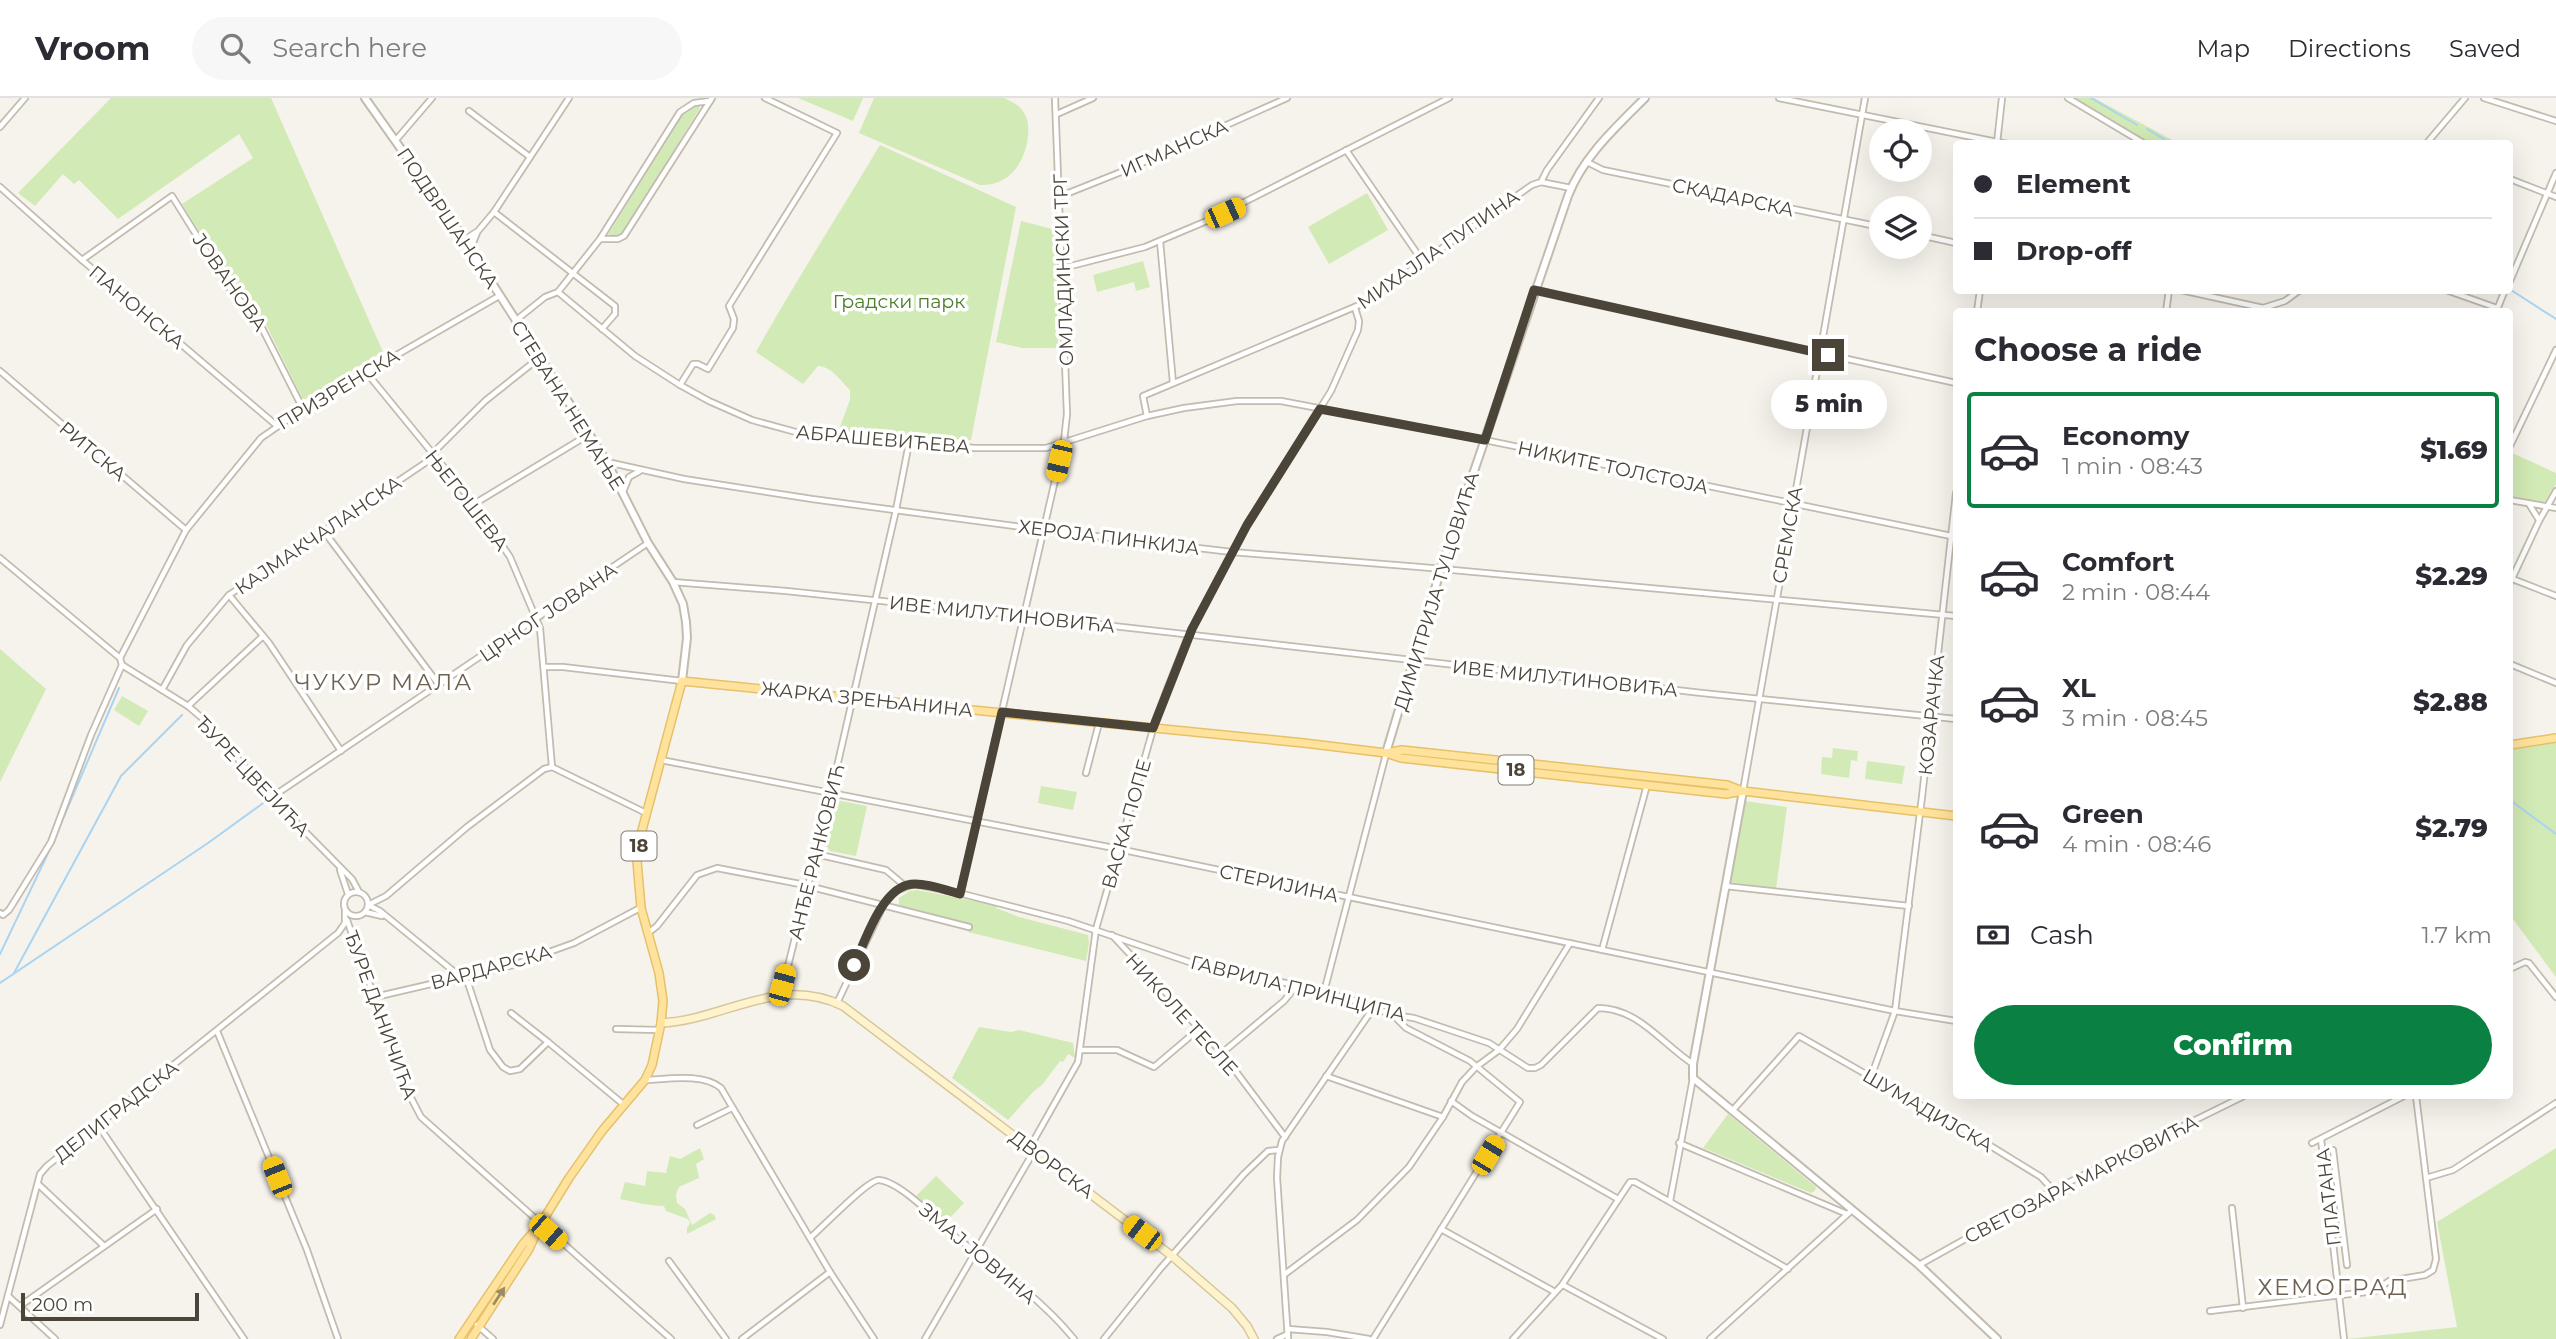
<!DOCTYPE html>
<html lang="en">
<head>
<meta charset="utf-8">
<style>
  :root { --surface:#fff; --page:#f7f7f7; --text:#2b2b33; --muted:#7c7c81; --line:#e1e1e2; --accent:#0b8043 }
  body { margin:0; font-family:Montserrat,sans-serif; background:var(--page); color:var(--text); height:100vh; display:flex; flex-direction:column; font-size:26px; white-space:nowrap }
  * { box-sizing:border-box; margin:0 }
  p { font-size:23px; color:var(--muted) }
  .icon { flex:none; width:38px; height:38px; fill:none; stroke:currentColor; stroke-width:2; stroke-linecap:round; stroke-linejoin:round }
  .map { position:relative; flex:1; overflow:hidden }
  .drawer { position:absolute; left:1953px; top:210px; width:560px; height:791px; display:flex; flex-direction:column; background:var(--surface); border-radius:7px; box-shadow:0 7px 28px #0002 }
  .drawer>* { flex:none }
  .guide { position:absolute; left:1953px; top:42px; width:560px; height:154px; border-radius:7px; box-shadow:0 7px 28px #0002; display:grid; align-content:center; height:154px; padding:0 21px; background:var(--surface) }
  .controls { position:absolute; left:1869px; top:21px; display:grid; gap:14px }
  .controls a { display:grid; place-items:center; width:63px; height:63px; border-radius:50%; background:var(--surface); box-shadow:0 7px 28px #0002; font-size:35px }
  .scale { position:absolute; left:21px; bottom:18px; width:178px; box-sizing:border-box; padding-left:7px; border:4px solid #4b4439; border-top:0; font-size:19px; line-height:24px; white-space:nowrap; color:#4b4439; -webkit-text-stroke:5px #fff; paint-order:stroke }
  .end { position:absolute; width:32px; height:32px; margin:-16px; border:9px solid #4b4439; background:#fff; box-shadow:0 0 0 4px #fff }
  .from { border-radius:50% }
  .bubble { position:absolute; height:49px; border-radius:24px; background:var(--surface); box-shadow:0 7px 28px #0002; font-size:23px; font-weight:800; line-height:49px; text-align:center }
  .car { position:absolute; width:21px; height:42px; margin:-21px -10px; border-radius:9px; box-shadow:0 0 5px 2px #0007; background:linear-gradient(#f5c518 24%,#345 0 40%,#f5c518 0 76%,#345 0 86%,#f5c518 0) }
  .guide b { display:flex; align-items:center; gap:24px; height:66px; font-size:26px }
  .guide b+b { border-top:2px solid var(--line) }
  .guide i { width:18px; height:18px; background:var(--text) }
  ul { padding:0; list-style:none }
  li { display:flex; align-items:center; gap:21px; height:116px; margin:0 14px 10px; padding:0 7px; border:4px solid transparent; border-radius:7px }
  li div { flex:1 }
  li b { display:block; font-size:26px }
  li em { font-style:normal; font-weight:800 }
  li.selected { border-color:var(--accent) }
  li>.icon { width:63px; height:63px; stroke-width:1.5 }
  h2 { padding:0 21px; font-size:32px; line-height:84px }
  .pay { display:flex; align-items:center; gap:18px; height:77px; padding:0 21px; font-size:26px }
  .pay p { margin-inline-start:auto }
  .cta { display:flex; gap:14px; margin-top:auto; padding:14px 21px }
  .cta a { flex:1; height:80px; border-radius:42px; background:var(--accent); color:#fff; font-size:28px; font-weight:800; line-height:80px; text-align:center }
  header { display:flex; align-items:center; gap:42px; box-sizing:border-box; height:98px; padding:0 35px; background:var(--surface); border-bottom:2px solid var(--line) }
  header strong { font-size:33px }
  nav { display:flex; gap:38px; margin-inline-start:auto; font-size:24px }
  .search { width:490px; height:63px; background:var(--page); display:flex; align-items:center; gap:18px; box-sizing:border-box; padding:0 24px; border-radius:38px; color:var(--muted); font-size:26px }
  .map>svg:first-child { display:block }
</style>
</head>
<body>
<header>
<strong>Vroom</strong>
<div class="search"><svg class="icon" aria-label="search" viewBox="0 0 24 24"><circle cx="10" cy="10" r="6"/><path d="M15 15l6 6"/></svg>Search here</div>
<nav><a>Map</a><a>Directions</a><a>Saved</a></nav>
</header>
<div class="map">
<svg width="2556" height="1241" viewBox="0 0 2556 1241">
  <rect width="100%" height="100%" fill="#f6f3ec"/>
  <g fill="#d2eab5">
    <path d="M111 0H271L383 254 303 302 262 218 230 183 182 106 253 60 239 36 118 121 79 82 74 86 63 76 35 108 18 95Z"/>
    <path d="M798 0H863L853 23Z"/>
    <path d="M874 0H1004C1010 3 1018 6 1022 12 1028 19 1029 29 1028 38 1025 65 1009 88 980 87L859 35Z"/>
    <path d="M2070 0H2094L2178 45H2147Z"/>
    <path d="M693 7H698L700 10 624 134 616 139 608 137 683 15Z"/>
    <path d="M880 47 1016 109 971 342 838 334 850 302V292C841 283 831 268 818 268L803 286 756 254C795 184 839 116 880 47Z"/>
    <path d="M1367 95 1388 132 1329 166 1308 129Z"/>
    <path d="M1021 123 1056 132 1058 250H1022L996 244Z"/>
    <path d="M1143 163 1150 189 1136 193 1134 184 1097 194 1093 177Z"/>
    <path d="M2510 354 2556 375V386L2544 405 2510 398Z"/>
    <path d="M0 551 46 591 0 684Z"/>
    <path d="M122 598 148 613 139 628 114 612Z"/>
    <path d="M2556 640V879L2510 817V650Z"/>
    <path d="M1833 650 1858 653 1857 663 1851 662 1849 680 1821 676 1822 659 1832 660Z"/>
    <path d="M1867 663 1905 668 1902 686 1865 681Z"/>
    <path d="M1041 688 1077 694 1073 712 1038 705Z"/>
    <path d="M841 703 867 708 856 758 830 753 826 747 835 706Z"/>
    <path d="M1745 703 1787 709 1776 791 1730 784Z"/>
    <path d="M917 792 996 807V810L1019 819 1088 837 1089 845 1086 863 968 834 969 829 899 808V800L910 793Z"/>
    <path d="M979 929 1011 934 1019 932 1073 945 1075 960 1068 956 1063 964 1060 963 1042 987 1034 993 1008 1022 952 980Z"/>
    <path d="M1728 1016 1816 1089 1815 1093 1811 1095 1703 1050Z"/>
    <path d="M700 1050 704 1061 696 1066 699 1080 679 1089 676 1096 677 1105 685 1111 692 1127 710 1115 714 1117 716 1121 687 1136V1130L690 1125 688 1121 666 1113 664 1108C650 1108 635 1104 620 1101L625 1084 645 1088 647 1073 666 1075 670 1058 680 1061Z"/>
    <path d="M2556 1050V1241H2347L2457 1229 2437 1124Z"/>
    <path d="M936 1078 964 1105 945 1125 916 1098Z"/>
  </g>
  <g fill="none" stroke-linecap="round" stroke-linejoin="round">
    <g stroke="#a9d4f2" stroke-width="2">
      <path d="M2091 0 2137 27"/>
      <path d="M2147 31 2172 46"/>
      <path d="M2511 192 2556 221"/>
      <path d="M2510 702 2556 736"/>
      <path d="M56 737 119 590"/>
      <path d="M0 856 51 749"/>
      <path d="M14 875 121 678 182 617"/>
      <path d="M0 885 208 745 266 703"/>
    </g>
    <g stroke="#c2bbae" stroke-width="8">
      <g id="minor">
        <path d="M1779 0 2007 46"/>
        <path d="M2068 0 2145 46"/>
        <path d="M2484 0 2556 23"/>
        <path d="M469 13 530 59"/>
        <path d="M1057 16 1093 0"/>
        <path d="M0 29 25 0"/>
        <path d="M396 42 432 0"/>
        <path d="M1997 45 2002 0"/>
        <path d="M2426 46 2465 0"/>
        <path d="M1346 52 1423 164"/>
        <path d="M1587 64 1603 72 1881 129"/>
        <path d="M2510 81 2556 99"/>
        <path d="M1541 84 1571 90"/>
        <path d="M0 89 82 162 276 327"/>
        <path d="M1061 98 1126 72 1287 0"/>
        <path d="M494 114 615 208V216L602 231"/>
        <path d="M1920 137 1956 145"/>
        <path d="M601 141H618L624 138 712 0"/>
        <path d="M464 142 478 133 494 114 569 0"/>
        <path d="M1160 143 1173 285"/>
        <path d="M473 153 472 147 477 135"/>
        <path d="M82 162 172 98 232 194 257 220 303 311"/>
        <path d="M1063 170 1145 149 1209 122 1449 0"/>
        <path d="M2510 183 2556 75"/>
        <path d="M1535 192 1956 285"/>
        <path d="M2181 192 2263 210 2285 203 2300 192"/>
        <path d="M2446 192 2497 210"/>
        <path d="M558 194 635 258 680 287 709 303 752 322 803 336 975 350H1046L1147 318 1184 310 1237 303H1281L1475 340 1956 439"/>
        <path d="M1977 214 1980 192"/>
        <path d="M2166 214 2169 192"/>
        <path d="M2496 214 2505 192"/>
        <path d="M515 223 545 199 558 194 600 141 680 14 694 5 710 3"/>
        <path d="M0 273 186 432"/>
        <path d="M366 274 474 406 510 459 540 530 552 669"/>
        <path d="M680 287 693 266H698L708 271 733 230 734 221 729 208 837 35 765 0"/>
        <path d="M1147 318 1143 298 1364 205 1532 87 1541 84 1547 72 1599 0"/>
        <path d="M2510 348 2556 252"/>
        <path d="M432 356 485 303 539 260"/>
        <path d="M607 364 684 381 812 401 1044 432 1232 454 1420 469 1956 518"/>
        <path d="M623 394 629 379 640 373"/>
        <path d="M2510 402 2556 410"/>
        <path d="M474 406 588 337"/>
        <path d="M2529 406 2539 422"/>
        <path d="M323 432 439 587"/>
        <path d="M0 460 120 560 122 567 188 608 202 620 272 700 352 781 359 794"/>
        <path d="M2510 480 2556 498"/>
        <path d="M673 484 786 493 1025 518 1702 595 1956 621"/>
        <path d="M2510 485 2539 423 2556 393"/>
        <path d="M229 497 269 545 341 653"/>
        <path d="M120 560 186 432 261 340 303 311 499 198"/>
        <path d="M2510 566 2556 585"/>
        <path d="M544 569H563L682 583"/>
        <path d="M162 592 187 547 229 497 434 359"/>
        <path d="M188 608 263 538"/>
        <path d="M661 662 1114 750 1895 913 1956 923"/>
        <path d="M552 669 646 715"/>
        <path d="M1086 675 1099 625"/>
        <path d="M1743 693 1865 0"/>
        <path d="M272 699 648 445"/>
        <path d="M816 756 886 772 905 788"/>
        <path d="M340 772 348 796"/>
        <path d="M1725 788 1909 808"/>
        <circle cx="356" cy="806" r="12"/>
        <path d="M960 796 1064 343 1067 316 1055 0"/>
        <path d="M370 806 386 798 467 729 544 671 552 669"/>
        <path d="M368 807 380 813 468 885 490 952 503 969 510 973 520 971 548 944 623 1006"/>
        <path d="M365 814 382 818"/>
        <path d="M0 815 3 817 9 812 51 744 91 637 122 567"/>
        <path d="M347 822 407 992 421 1019 671 1241"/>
        <path d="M648 835 657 828 697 777 717 770 800 786 969 829"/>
        <path d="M1112 837 1222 955 1285 1039"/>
        <path d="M1602 852 1647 687"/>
        <path d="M2510 871 2525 864 2529 865 2556 899"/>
        <path d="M1324 894 1386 656"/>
        <path d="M781 896 830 699 896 412 909 345"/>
        <path d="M375 899 513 867 574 845 640 810"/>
        <path d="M837 905 883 808 895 793 914 786 955 794 1068 823 1213 872 1297 887 1356 903 1393 917 1414 920 1489 945 1528 970H1535L1541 967 1598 910C1638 910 1661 945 1693 966"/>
        <path d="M511 915 548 944"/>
        <path d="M616 931 659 932"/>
        <path d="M217 933 307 1152 338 1241"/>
        <path d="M1080 952H1117L1154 969 1200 930"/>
        <path d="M1222 955 1284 903 1297 887"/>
        <path d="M1326 978 1443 1019"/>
        <path d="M1871 979 1895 913 1922 699 1956 395"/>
        <path d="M646 982C668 981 703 975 721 990L830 1174 874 1241"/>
        <path d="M1451 1003 1472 1018 1618 1101"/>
        <path d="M1732 1013 1799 938 1976 1039 2041 1079 2053 1092"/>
        <path d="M98 1027 244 1241"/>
        <path d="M697 1027 732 1010"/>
        <path d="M2321 1041 2344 1241"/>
        <path d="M1679 1045 1847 1116"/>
        <path d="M2312 1045 2404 998"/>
        <path d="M1030 1049 1078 964 1096 831 1155 624 1168 589 1189 536 1247 427 1331 293 1358 232 1359 223 1355 210"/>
        <path d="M2333 1052 2347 1167"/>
        <path d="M2426 1080 2453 1072 2556 1005"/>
        <path d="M38 1086 104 1148"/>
        <path d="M1670 1103 1693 980"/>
        <path d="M2232 1110 2243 1210"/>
        <path d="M1441 1131 1555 1194"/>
        <path d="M810 1140C821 1131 868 1081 879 1082 903 1084 944 1131 965 1146 1003 1174 1044 1204 1074 1241"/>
        <path d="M669 1163 726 1241"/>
        <path d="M1919 1167 2053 1092 2244 998"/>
        <path d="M1285 1176 1357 1122 1409 1069 1443 1019 1462 984 1476 969 1499 952 1517 931 1570 845"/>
        <path d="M1563 1187 1663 1241"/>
        <path d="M8 1198 55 1241"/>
        <path d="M20 1208 157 1111"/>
        <path d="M2210 1213 2375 1193 2389 1183 2425 1177 2433 1172 2436 1161 2416 998"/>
        <path d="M0 1227 40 1076 47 1068 338 835 345 825V812"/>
        <path d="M477 1227 493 1241"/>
        <path d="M1288 1231 1327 1234 1369 1241"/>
        <path d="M742 1241 830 1174"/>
        <path d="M925 1241 1034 1053"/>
        <path d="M1104 1241 1160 1171 1244 1076 1268 1053 1279 1052"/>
        <path d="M1277 1241 1288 1236"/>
        <path d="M1288 1241 1277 1080 1278 1059 1282 1043 1374 909"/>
        <path d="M1373 1241 1520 1004 1470 963 1406 930 1393 917"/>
        <path d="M1513 1241 1562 1187 1630 1084H1635L1788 1171"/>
        <path d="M1710 1241 1852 1112"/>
      </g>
    </g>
    <g stroke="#c2bbae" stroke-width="10">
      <g id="tertiary">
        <path d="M365 0 454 126 607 364 648 445 673 484 683 506 686 524 687 540 682 583"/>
        <path d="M1386 655 1443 464 1568 98C1583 59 1615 30 1645 0"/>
        <path d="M1743 693 1693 966V980L1919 1167 1997 1241"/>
      </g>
    </g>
    <g stroke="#d6c79b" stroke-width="10">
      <path id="secondary" d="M661 925C725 922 778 876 843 908L1172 1158 1232 1210 1247 1228 1254 1241"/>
    </g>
    <g stroke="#e6c16a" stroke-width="10">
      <g id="primary">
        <path d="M2510 647 2556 640"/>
        <path d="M1386 655 1402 652 1727 687 1742 693"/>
        <path d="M459 1241 523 1146 537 1130"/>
        <path d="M471 1241 529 1151 540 1127 569 1080 602 1033 645 982 652 967 661 925 663 903 659 875 641 810 637 763 641 736 682 583 1304 645 1386 655 1401 660 1726 696 1743 693 1956 718"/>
      </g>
    </g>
    <use href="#minor" stroke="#fff" stroke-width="4.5"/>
    <use href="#tertiary" stroke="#fff" stroke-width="6"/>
    <use href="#secondary" stroke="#fff3cd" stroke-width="7"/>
    <use href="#primary" stroke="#ffe39c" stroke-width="7"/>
  </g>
  <defs><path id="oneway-solid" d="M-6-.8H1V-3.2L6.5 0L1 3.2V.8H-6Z" transform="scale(1.75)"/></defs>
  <use fill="#9c8c66" href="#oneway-solid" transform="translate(499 1198) rotate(-57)"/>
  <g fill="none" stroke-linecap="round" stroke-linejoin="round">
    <path stroke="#4b4439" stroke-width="9" d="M854 867C865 844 880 795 907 787 921 783 946 792 960 796L1002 614 1153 630 1192 531 1247 427 1320 311 1485 342 1534 192 1828 257"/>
  </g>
  <g text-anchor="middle" stroke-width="7" stroke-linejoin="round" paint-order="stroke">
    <g fill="#fff" stroke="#817c74" stroke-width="2">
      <rect x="1498.5" y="657.5" width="35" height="29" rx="5"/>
      <rect x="621.5" y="733.5" width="35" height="29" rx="5"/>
    </g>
    <g font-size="18" font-weight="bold" fill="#4b4439">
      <text x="1516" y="678">18</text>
      <text x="639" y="754">18</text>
    </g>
    <g font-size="19" fill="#4b4439" stroke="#fff">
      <text transform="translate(1174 50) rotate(-24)" y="7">ИГМАНСКА</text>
      <text transform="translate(1733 99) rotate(12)" y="7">СКАДАРСКА</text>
      <text transform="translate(448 120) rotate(56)" y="7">ПОДВРШАНСКА</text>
      <text transform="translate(1438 151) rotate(-35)" y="7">МИХАЈЛА ПУПИНА</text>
      <text transform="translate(1063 172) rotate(-92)" y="7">ОМЛАДИНСКИ ТРГ</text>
      <text transform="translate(230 184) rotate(55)" y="7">ЈОВАНОВА</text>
      <text transform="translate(137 209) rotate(40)" y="7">ПАНОНСКА</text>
      <text transform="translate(338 291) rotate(-31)" y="7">ПРИЗРЕНСКА</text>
      <text transform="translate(568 307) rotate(58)" y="7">СТЕВАНА НЕМАЊЕ</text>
      <text transform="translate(883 341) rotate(5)" y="7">АБРАШЕВИЋЕВА</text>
      <text transform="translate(93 353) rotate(40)" y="7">РИТСКА</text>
      <text transform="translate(1613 369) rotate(12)" y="7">НИКИТЕ ТОЛСТОЈА</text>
      <text transform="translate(467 402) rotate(52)" y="7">ЊЕГОШЕВА</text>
      <text transform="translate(318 437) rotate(-34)" y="7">КАЈМАКЧАЛАНСКА</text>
      <text transform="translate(1787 437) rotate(-80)" y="7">СРЕМСКА</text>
      <text transform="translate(1109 439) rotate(7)" y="7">ХЕРОЈА ПИНКИЈА</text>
      <text transform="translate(1436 493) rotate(-73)" y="7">ДИМИТРИЈА ТУЦОВИЋА</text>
      <text transform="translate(548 514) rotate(-34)" y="7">ЦРНОГ ЈОВАНА</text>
      <text transform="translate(1002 516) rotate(6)" y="7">ИВЕ МИЛУТИНОВИЋА</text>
      <text transform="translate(1565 580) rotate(6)" y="7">ИВЕ МИЛУТИНОВИЋА</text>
      <text transform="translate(867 601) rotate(6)" y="7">ЖАРКА ЗРЕЊАНИНА</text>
      <text transform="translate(1931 617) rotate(-84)" y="7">КОЗАРАЧКА</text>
      <text transform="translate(253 678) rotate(47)" y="7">ЂУРЕ ЦВЕЈИЋА</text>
      <text transform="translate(1126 726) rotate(-74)" y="7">ВАСКА ПОПЕ</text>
      <text transform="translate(816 754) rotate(-76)" y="7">АНЂЕ РАНКОВИЋ</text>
      <text transform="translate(1279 785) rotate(12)" y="7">СТЕРИЈИНА</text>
      <text transform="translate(491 869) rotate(-15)" y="7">ВАРДАРСКА</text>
      <text transform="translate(1298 890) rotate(14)" y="7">ГАВРИЛА ПРИНЦИПА</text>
      <text transform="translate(1182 916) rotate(48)" y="7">НИКОЛЕ ТЕСЛЕ</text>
      <text transform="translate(381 917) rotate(70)" y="7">ЂУРЕ ДАНИЧИЋА</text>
      <text transform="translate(1928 1012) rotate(30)" y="7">ШУМАДИЈСКА</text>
      <text transform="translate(116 1013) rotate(-38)" y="7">ДЕЛИГРАДСКА</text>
      <text transform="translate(1052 1066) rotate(37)" y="7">ДВОРСКА</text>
      <text transform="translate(2081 1081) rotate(-27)" y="7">СВЕТОЗАРА МАРКОВИЋА</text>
      <text transform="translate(2328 1099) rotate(-97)" y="7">ПЛАТАНА</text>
      <text transform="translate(978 1155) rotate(40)" y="7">ЗМАЈ ЈОВИНА</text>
    </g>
    <g font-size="19" fill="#4a7f2a" stroke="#fff">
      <text x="899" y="210">Градски парк</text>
    </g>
    <g font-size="23" letter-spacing="2" fill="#6e6250" stroke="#fff">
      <text x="384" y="592">ЧУКУР МАЛА</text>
      <text x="2333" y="1197">ХЕМОГРАД</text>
    </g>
  </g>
</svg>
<div class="controls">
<a><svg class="icon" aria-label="locate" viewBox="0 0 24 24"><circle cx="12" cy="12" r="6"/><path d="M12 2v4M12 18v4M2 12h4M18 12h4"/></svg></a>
<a><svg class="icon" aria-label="layers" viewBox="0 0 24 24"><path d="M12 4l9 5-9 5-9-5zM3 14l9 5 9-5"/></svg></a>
</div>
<div class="scale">200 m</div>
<i class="end from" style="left:854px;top:867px"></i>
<i class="end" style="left:1828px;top:257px"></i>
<div class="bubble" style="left:1771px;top:282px;width:116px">5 min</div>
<i class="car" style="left:1225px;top:115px;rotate:66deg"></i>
<i class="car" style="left:1059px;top:363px;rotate:193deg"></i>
<i class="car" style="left:782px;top:887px;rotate:15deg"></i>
<i class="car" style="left:1488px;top:1057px;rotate:31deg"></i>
<i class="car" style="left:277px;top:1079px;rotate:338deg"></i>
<i class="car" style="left:548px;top:1134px;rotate:131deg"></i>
<i class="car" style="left:1142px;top:1135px;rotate:307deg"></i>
<div class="guide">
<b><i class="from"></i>Element</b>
<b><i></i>Drop-off</b>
</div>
<section class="drawer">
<h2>Choose a ride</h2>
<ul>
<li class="selected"><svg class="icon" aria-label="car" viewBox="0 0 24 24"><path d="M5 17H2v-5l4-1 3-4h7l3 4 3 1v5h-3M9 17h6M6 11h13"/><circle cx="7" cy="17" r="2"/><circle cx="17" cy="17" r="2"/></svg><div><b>Economy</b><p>1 min · 08:43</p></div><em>$1.69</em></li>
<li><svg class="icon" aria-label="car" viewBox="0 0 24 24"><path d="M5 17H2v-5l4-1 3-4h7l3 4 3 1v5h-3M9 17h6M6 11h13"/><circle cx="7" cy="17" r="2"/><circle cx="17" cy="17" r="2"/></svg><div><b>Comfort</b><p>2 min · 08:44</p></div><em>$2.29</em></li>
<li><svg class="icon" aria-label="car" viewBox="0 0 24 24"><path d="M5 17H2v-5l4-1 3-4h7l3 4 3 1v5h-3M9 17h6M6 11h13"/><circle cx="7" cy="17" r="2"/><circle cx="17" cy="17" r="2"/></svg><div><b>XL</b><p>3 min · 08:45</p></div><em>$2.88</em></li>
<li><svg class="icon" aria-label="car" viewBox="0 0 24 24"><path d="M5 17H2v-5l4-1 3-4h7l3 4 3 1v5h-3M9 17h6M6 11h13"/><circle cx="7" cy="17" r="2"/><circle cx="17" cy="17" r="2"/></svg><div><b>Green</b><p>4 min · 08:46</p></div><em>$2.79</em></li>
</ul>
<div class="pay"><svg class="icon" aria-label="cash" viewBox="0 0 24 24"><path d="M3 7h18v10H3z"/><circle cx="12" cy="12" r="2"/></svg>Cash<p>1.7 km</p></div>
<div class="cta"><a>Confirm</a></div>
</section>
</div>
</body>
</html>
